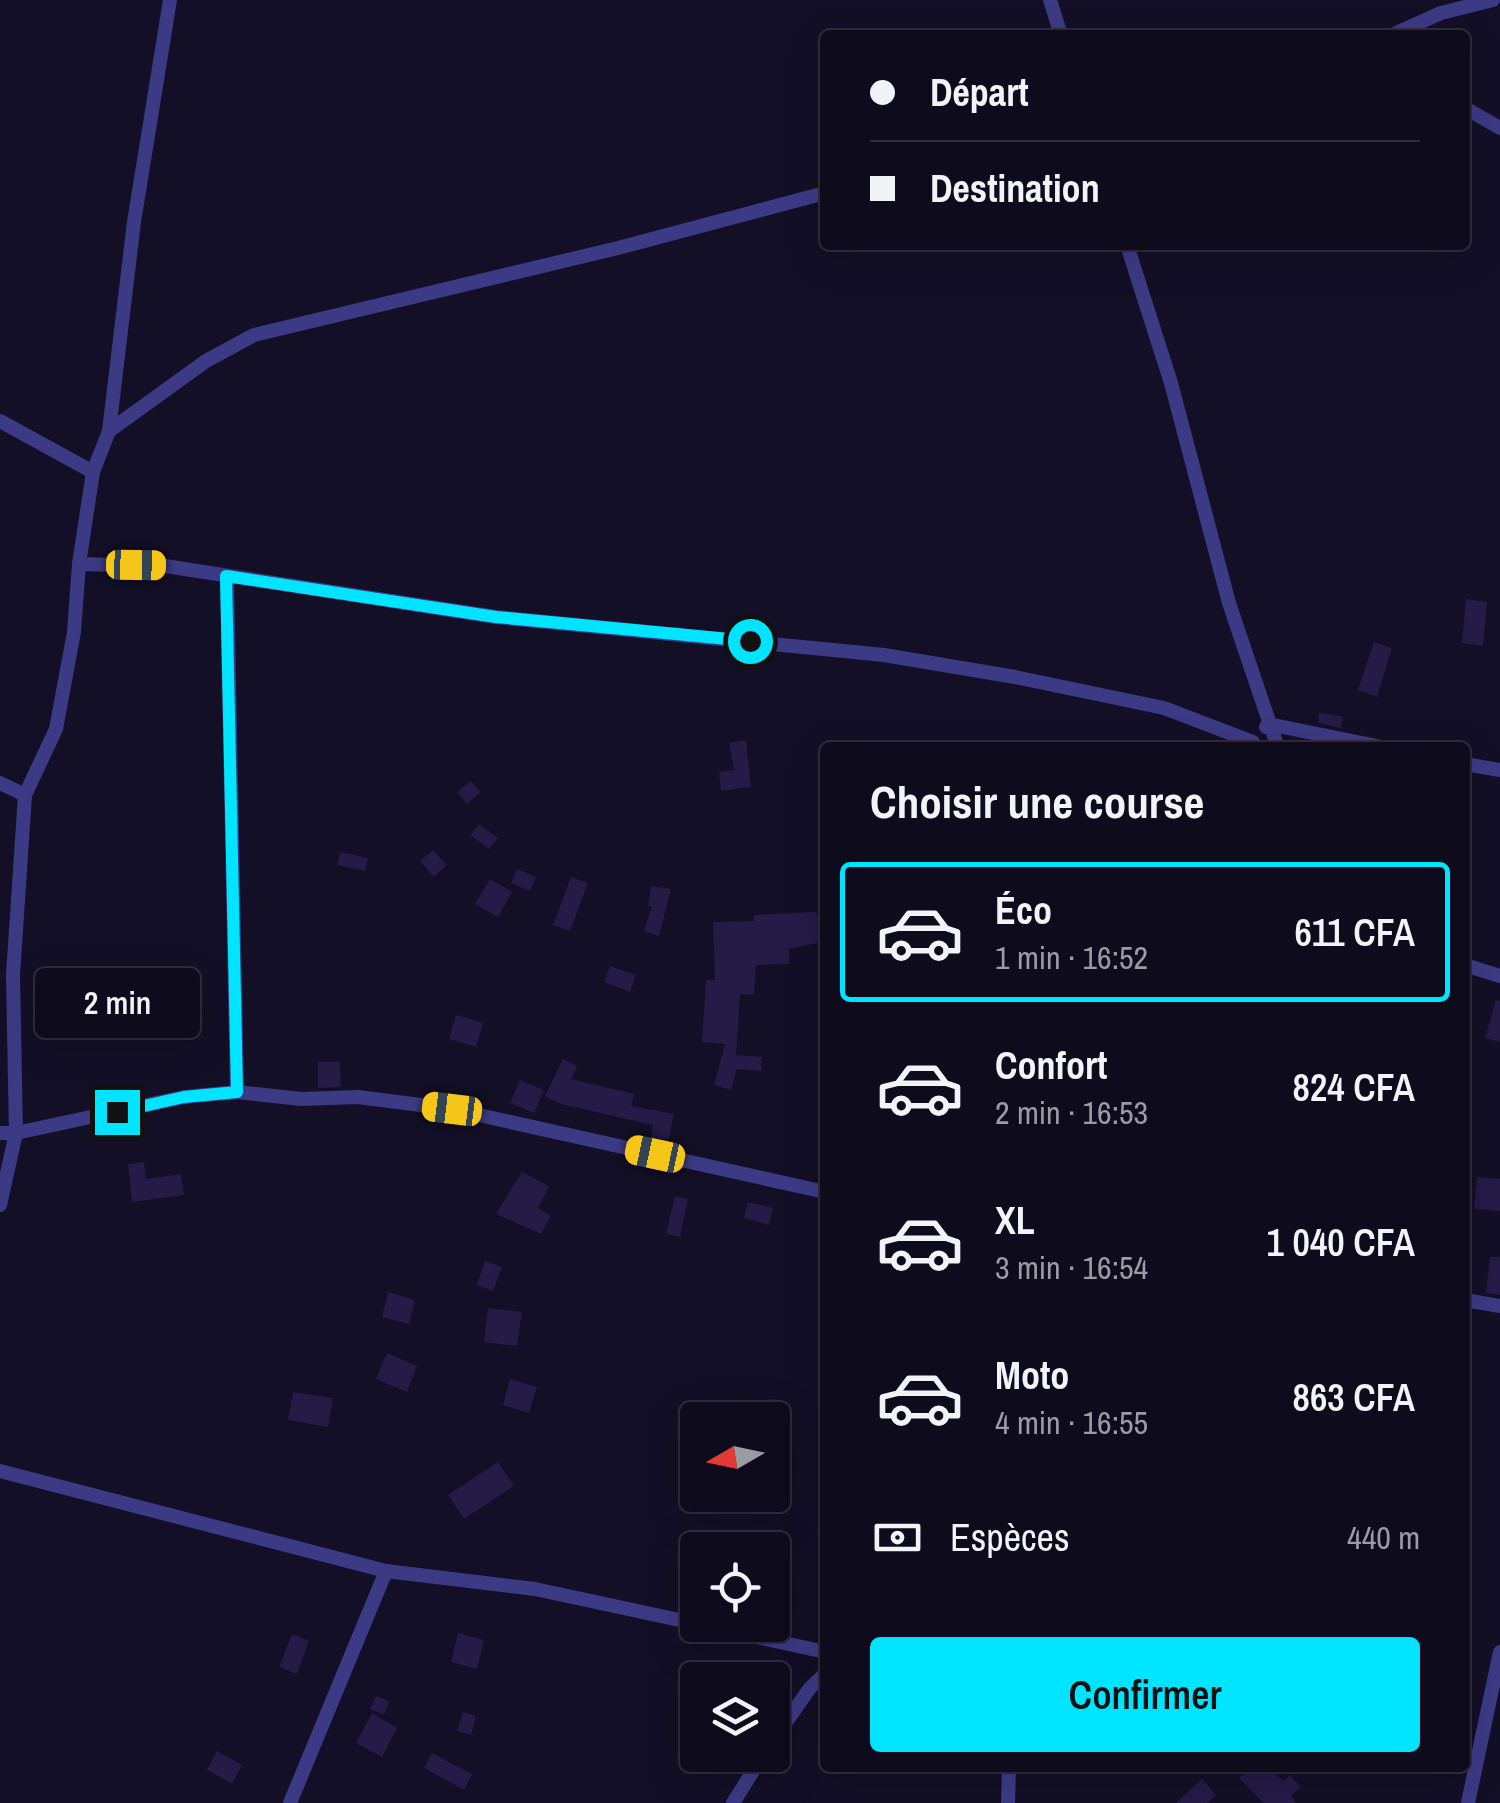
<!DOCTYPE html>
<html lang="fr">
<head>
<meta charset="utf-8">
<style>
  :root { --surface:#0e0b1c; --page:#171425; --text:#f1f3f6; --muted:#9b9ba3; --line:#2e2b3b; --accent:#00e5ff }
  body { margin:0; font-family:"Archivo Narrow",sans-serif; background:var(--page); color:var(--text); height:100vh; display:flex; flex-direction:column; font-size:38px; white-space:nowrap }
  * { box-sizing:border-box; margin:0 }
  p { font-size:32px; color:var(--muted) }
  .icon { flex:none; width:55px; height:55px; fill:none; stroke:currentColor; stroke-width:2; stroke-linecap:round; stroke-linejoin:round }
  .map { position:relative; flex:1; overflow:hidden }
  .sheet { position:absolute; left:820px; top:742px; width:650px; height:1030px; display:flex; flex-direction:column; background:var(--surface); border-radius:10px; box-shadow:0 10px 40px #0002,0 0 0 2px var(--line) }
  .sheet>* { flex:none }
  .top-card { position:absolute; left:820px; top:30px; width:650px; height:220px; border-radius:10px; box-shadow:0 10px 40px #0002,0 0 0 2px var(--line); display:grid; align-content:center; height:220px; padding:0 50px; background:var(--surface) }
  .needle { width:65px; rotate:261deg }
  .fabs { position:absolute; left:680px; top:1402px; display:grid; gap:20px }
  .fabs a { display:grid; place-items:center; width:110px; height:110px; border-radius:10px; background:var(--surface); box-shadow:0 10px 40px #0002,0 0 0 2px var(--line); font-size:50px }
  .end { position:absolute; width:45px; height:45px; margin:-22px; border:12px solid #00e5ff; background:#111; box-shadow:0 0 0 5px #111 }
  .from { border-radius:50% }
  .bubble { position:absolute; height:70px; border-radius:10px; background:var(--surface); box-shadow:0 10px 40px #0002,0 0 0 2px var(--line); font-size:32px; font-weight:600; line-height:70px; text-align:center }
  .car { position:absolute; width:30px; height:60px; margin:-30px -15px; border-radius:12px; box-shadow:0 0 8px 2px #0007; background:linear-gradient(#f5c518 24%,#345 0 40%,#f5c518 0 76%,#345 0 86%,#f5c518 0) }
  .top-card b { display:flex; align-items:center; gap:35px; height:95px; font-size:38px }
  .top-card b+b { border-top:2px solid var(--line) }
  .top-card i { width:25px; height:25px; background:var(--text) }
  ul { padding:0; list-style:none }
  li { display:flex; align-items:center; gap:30px; height:140px; margin:0 20px 15px; padding:0 30px; border:5px solid transparent; border-radius:10px }
  li div { flex:1 }
  li b { display:block; font-size:38px }
  li em { font-style:normal; font-weight:600 }
  li.on { border-color:var(--accent) }
  li>.icon { width:90px; height:90px; stroke-width:1.5 }
  h2 { padding:0 50px; font-size:45px; line-height:120px }
  .pay { display:flex; align-items:center; gap:25px; height:110px; padding:0 50px; font-size:38px }
  .pay p { margin-inline-start:auto }
  .action { display:flex; gap:20px; margin-top:auto; padding:20px 50px }
  .action a { flex:1; height:115px; border-radius:10px; background:var(--accent); color:#111; font-size:40px; font-weight:600; line-height:115px; text-align:center }
  .map>svg:first-child { display:block }
</style>
</head>
<body>
<div class="map">
<svg width="1500" height="1803" viewBox="0 0 1500 1803">
  <rect width="100%" height="100%" fill="#130f26"/>
  <g fill="#241b47">
    <path d="M1466 599 1487 602 1483 646 1462 643Z"/>
    <path d="M1374 642 1392 648 1377 697 1358 690Z"/>
    <path d="M1319 713 1343 716 1341 728 1318 723Z"/>
    <path d="M746 740 751 787 721 791 719 772 734 770 729 743Z"/>
    <path d="M471 781 481 792 467 804 457 792Z"/>
    <path d="M479 824 498 838 489 849 470 835Z"/>
    <path d="M433 850 447 865 434 877 420 861Z"/>
    <path d="M340 852 368 858 365 871 337 865Z"/>
    <path d="M517 869 536 877 530 891 511 883Z"/>
    <path d="M571 877 588 883 570 931 553 925Z"/>
    <path d="M490 879 512 892 498 917 475 904Z"/>
    <path d="M651 886 671 889 659 936 644 931 652 906H648Z"/>
    <path d="M816 912 825 941 789 949V964L756 965 754 995 740 994 736 1055 762 1057 761 1071 737 1069 731 1090 714 1085 725 1044 702 1042 706 980H715L713 922 754 921V915Z"/>
    <path d="M610 966 636 975 630 992 604 982Z"/>
    <path d="M1496 1000 1500 1001V1042L1485 1038Z"/>
    <path d="M456 1015 483 1023 476 1047 449 1039Z"/>
    <path d="M563 1059 577 1066 571 1079 634 1094 631 1106 674 1114 667 1146 650 1142 653 1125 561 1104 545 1096Z"/>
    <path d="M318 1062H340L341 1087 318 1088Z"/>
    <path d="M520 1080 544 1090 534 1113 510 1103Z"/>
    <path d="M144 1162 146 1179 181 1174 184 1195 132 1202 128 1164Z"/>
    <path d="M522 1172 549 1186 538 1208 551 1216 541 1234 496 1214Z"/>
    <path d="M1477 1177 1500 1179V1211L1474 1209Z"/>
    <path d="M675 1196 688 1199 680 1237 666 1234Z"/>
    <path d="M748 1202 773 1208 769 1225 744 1218Z"/>
    <path d="M1490 1257H1500V1295L1486 1293Z"/>
    <path d="M485 1261 502 1267 493 1291 477 1285Z"/>
    <path d="M388 1292 415 1300 409 1324 382 1317Z"/>
    <path d="M488 1308 522 1312 517 1346 484 1342Z"/>
    <path d="M387 1353 417 1366 407 1392 376 1379Z"/>
    <path d="M510 1379 537 1387 529 1413 503 1405Z"/>
    <path d="M293 1392 333 1398 328 1427 288 1420Z"/>
    <path d="M775 1399 778 1420H752L750 1402Z"/>
    <rect x="772" y="1447" width="15" height="24"/>
    <path d="M498 1462 514 1486 464 1519 448 1495Z"/>
    <path d="M458 1633 484 1640 477 1669 451 1662Z"/>
    <path d="M292 1634 309 1641 297 1674 279 1667Z"/>
    <path d="M376 1696 389 1701 384 1715 370 1709Z"/>
    <path d="M463 1712 476 1716 471 1735 457 1731Z"/>
    <path d="M372 1713 397 1728 382 1757 356 1743Z"/>
    <path d="M217 1751 242 1765 232 1784 207 1770Z"/>
    <path d="M432 1753 472 1774 464 1790 424 1768Z"/>
    <path d="M1250 1768H1270L1283 1781 1290 1775 1301 1787 1291 1796 1296 1803H1264L1239 1778Z"/>
    <path d="M1202 1779 1216 1795 1207 1803H1176Z"/>
  </g>
  <g fill="none" stroke-linecap="round" stroke-linejoin="round">
    <g stroke="#3d3a85" stroke-width="14">
      <path d="M1050 0 1061 35"/>
      <path d="M1392 35 1441 13 1493 0"/>
      <path d="M1465 108 1500 128"/>
      <path d="M1127 245 1171 383 1229 603 1278 748"/>
      <path d="M0 421 93 472"/>
      <path d="M109 431 206 361 254 335 618 248 825 193"/>
      <path d="M79 564 165 566 496 617 884 655 1015 677 1164 708 1253 742"/>
      <path d="M227 576 237 1092"/>
      <path d="M1266 727 1268 724 1387 748"/>
      <path d="M1465 764 1500 770"/>
      <path d="M0 783 25 795"/>
      <path d="M1465 965 1500 976"/>
      <path d="M0 1133H16L184 1097 237 1092 301 1099 358 1097 452 1109 825 1192"/>
      <path d="M0 1205 16 1133 13 975 25 795 56 729 74 632 79 564 93 472 109 431 134 222 170 0"/>
      <path d="M1465 1300 1500 1306"/>
      <path d="M0 1471 386 1571 535 1589 698 1624"/>
      <path d="M702 1625 825 1652"/>
      <path d="M772 1742 810 1688 825 1674"/>
      <path d="M290 1803 386 1571"/>
      <path d="M733 1803 763 1755"/>
      <path d="M1008 1803 1009 1768"/>
      <path d="M1468 1803 1500 1652"/>
    </g>
  </g>
  <g fill="none" stroke-linecap="round" stroke-linejoin="round">
    <path stroke="#00e5ff" stroke-width="12" d="M117 1112 184 1097 237 1092 226 576 496 617 750 641"/>
  </g>
</svg>
<div class="fabs">
<a><svg class="needle" viewBox="-14 -14 28 28"><path d="M0-13l5 13h-10z" fill="#e53935"/><path d="M0 13l5-13h-10z" fill="#9b9ba3"/></svg></a>
<a><svg class="icon" aria-label="locate" viewBox="0 0 24 24"><circle cx="12" cy="12" r="6"/><path d="M12 2v4M12 18v4M2 12h4M18 12h4"/></svg></a>
<a><svg class="icon" aria-label="layers" viewBox="0 0 24 24"><path d="M12 4l9 5-9 5-9-5zM3 14l9 5 9-5"/></svg></a>
</div>
<i class="end from" style="left:750px;top:641px"></i>
<i class="end" style="left:117px;top:1112px"></i>
<div class="bubble" style="left:35px;top:968px;width:165px">2 min</div>
<i class="car" style="left:136px;top:565px;rotate:91deg"></i>
<i class="car" style="left:452px;top:1109px;rotate:277deg"></i>
<i class="car" style="left:655px;top:1154px;rotate:282deg"></i>
<div class="top-card">
<b><i class="from"></i>Départ</b>
<b><i></i>Destination</b>
</div>
<section class="sheet">
<h2>Choisir une course</h2>
<ul>
<li class="on"><svg class="icon" aria-label="car" viewBox="0 0 24 24"><path d="M5 17H2v-5l4-1 3-4h7l3 4 3 1v5h-3M9 17h6M6 11h13"/><circle cx="7" cy="17" r="2"/><circle cx="17" cy="17" r="2"/></svg><div><b>Éco</b><p>1 min · 16:52</p></div><em>611 CFA</em></li>
<li><svg class="icon" aria-label="car" viewBox="0 0 24 24"><path d="M5 17H2v-5l4-1 3-4h7l3 4 3 1v5h-3M9 17h6M6 11h13"/><circle cx="7" cy="17" r="2"/><circle cx="17" cy="17" r="2"/></svg><div><b>Confort</b><p>2 min · 16:53</p></div><em>824 CFA</em></li>
<li><svg class="icon" aria-label="car" viewBox="0 0 24 24"><path d="M5 17H2v-5l4-1 3-4h7l3 4 3 1v5h-3M9 17h6M6 11h13"/><circle cx="7" cy="17" r="2"/><circle cx="17" cy="17" r="2"/></svg><div><b>XL</b><p>3 min · 16:54</p></div><em>1 040 CFA</em></li>
<li><svg class="icon" aria-label="car" viewBox="0 0 24 24"><path d="M5 17H2v-5l4-1 3-4h7l3 4 3 1v5h-3M9 17h6M6 11h13"/><circle cx="7" cy="17" r="2"/><circle cx="17" cy="17" r="2"/></svg><div><b>Moto</b><p>4 min · 16:55</p></div><em>863 CFA</em></li>
</ul>
<div class="pay"><svg class="icon" aria-label="cash" viewBox="0 0 24 24"><path d="M3 7h18v10H3z"/><circle cx="12" cy="12" r="2"/></svg>Espèces<p>440 m</p></div>
<div class="action"><a>Confirmer</a></div>
</section>
</div>
</body>
</html>
